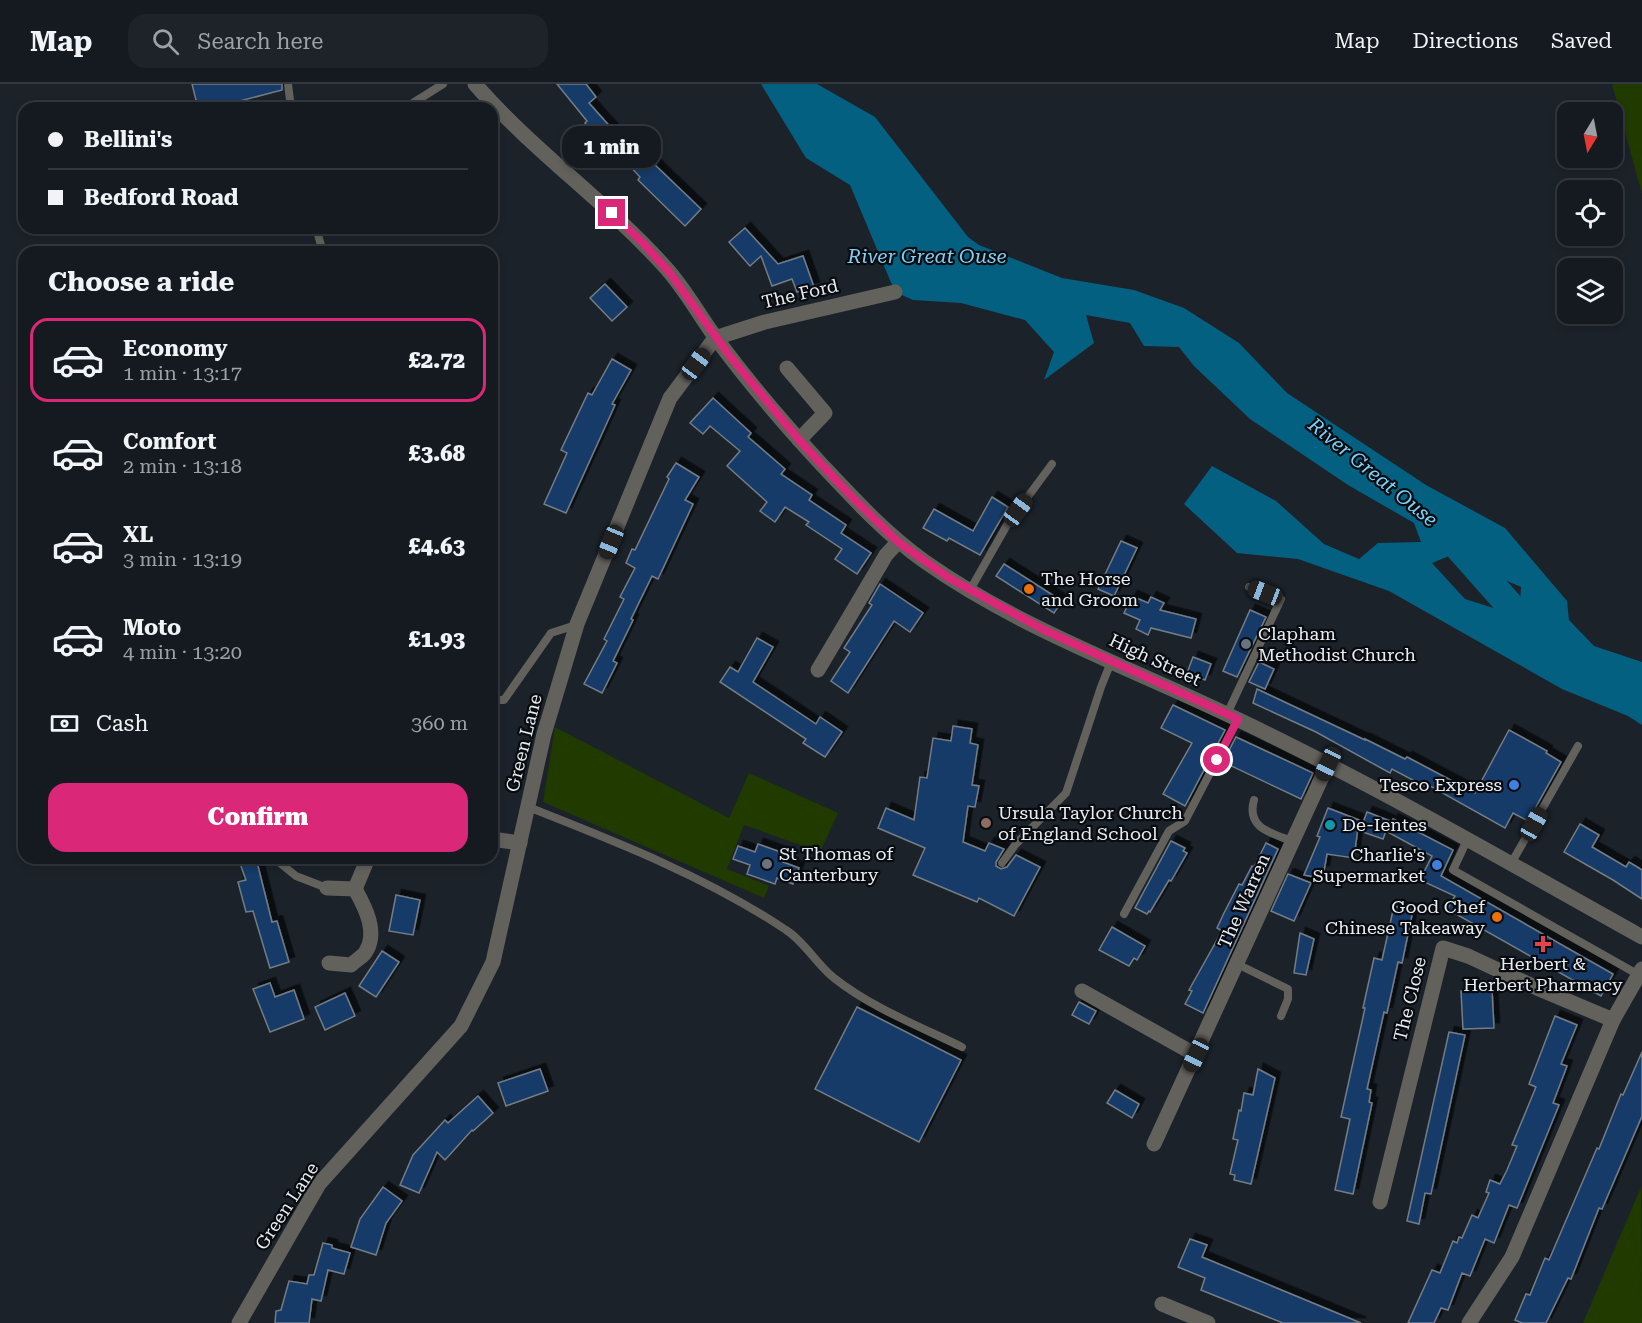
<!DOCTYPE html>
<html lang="en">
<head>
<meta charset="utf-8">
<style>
  :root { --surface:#141a20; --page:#1d2329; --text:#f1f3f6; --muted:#9da1a5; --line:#33383e; --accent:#db2777 }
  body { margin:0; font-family:"Roboto Serif",serif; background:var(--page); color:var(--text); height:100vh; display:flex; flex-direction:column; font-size:22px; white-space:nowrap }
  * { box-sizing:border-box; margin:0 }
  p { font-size:20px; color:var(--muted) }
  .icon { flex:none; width:33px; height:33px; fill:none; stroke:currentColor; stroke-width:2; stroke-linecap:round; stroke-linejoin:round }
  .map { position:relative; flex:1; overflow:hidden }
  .side { position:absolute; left:18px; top:162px; width:480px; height:618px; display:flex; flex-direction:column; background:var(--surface); border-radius:18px; box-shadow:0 3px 9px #0003,0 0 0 2px var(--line) }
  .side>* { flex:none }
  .hud { position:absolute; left:18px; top:18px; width:480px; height:132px; border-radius:18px; box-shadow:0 3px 9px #0003,0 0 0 2px var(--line); display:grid; align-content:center; height:132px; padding:0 30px; background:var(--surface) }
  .needle { width:39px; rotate:190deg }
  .controls { position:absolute; left:1557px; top:18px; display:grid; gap:12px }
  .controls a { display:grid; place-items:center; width:66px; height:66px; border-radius:12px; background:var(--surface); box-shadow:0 3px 9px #0003,0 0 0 2px var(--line); font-size:30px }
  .end { position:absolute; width:27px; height:27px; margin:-14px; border:8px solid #db2777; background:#fff; box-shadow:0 0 0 3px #fff }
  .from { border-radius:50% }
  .bubble { position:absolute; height:42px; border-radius:18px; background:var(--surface); box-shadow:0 3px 9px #0003,0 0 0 2px var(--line); font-size:20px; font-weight:800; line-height:42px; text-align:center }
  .car { position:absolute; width:18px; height:36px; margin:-18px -9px; border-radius:8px; box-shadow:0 0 4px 2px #0007; background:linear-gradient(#222 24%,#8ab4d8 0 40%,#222 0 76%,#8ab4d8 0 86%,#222 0) }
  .hud b { display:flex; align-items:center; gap:21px; height:57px; font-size:22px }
  .hud b+b { border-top:2px solid var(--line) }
  .hud i { width:15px; height:15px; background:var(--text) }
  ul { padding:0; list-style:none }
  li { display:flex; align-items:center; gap:18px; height:84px; margin:0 12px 9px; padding:0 18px; border:3px solid transparent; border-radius:18px }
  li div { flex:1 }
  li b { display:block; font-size:22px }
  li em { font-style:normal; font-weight:800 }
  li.current { border-color:var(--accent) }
  li>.icon { width:54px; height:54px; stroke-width:1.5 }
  h2 { padding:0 30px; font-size:27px; line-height:72px }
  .pay { display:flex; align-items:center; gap:15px; height:66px; padding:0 30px; font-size:22px }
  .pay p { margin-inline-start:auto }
  .cta { display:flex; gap:12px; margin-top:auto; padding:12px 30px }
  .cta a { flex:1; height:69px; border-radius:18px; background:var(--accent); color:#fff; font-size:24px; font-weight:800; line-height:69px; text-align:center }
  header { display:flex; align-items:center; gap:36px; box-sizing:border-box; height:84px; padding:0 30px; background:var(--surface); border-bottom:2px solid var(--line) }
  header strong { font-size:28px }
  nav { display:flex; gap:33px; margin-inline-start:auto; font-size:21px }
  .search { width:420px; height:54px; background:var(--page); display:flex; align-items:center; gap:15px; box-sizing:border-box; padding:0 21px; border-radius:18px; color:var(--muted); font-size:22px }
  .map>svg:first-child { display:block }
</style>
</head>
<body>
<header>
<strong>Map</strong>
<div class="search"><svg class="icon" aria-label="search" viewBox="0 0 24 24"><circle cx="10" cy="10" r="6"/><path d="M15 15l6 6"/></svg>Search here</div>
<nav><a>Map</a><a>Directions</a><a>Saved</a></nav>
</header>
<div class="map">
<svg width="1642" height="1239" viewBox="0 0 1642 1239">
  <defs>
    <filter id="shadow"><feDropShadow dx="5.5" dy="-5.5" stdDeviation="0" flood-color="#0009"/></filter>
  </defs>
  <rect width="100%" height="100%" fill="#1b222a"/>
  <g fill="#203a00">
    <path d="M1612 0H1642V110Z"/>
    <path d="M555 643 729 734 749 689 838 729 820 768 744 741 727 785 769 802 764 814 543 718Z"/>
    <path d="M1641 1103 1642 1239H1583Z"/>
  </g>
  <path fill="#046080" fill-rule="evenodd" d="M761 0H817L875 33 968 153 979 161 1062 194 1134 206 1184 224 1239 259 1287 309 1426 401 1505 444 1567 517 1569 536 1594 562 1642 578V641L1628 632 1562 605 1389 507 1298 475 1237 469 1184 420 1212 382 1276 417 1324 460 1359 475 1378 459 1421 458 1414 439 1348 401 1250 335 1194 282 1179 263 1144 262 1130 239 1086 231 1094 259 1044 296 1054 268 1025 236 961 219 913 216 895 208 850 101 806 74ZM1449 472 1521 503 1519 532 1465 515 1432 479Z"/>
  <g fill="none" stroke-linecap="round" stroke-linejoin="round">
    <path stroke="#046080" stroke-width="28" d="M1451 455 1544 560"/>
  </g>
  <g fill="#123b68" stroke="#747c86" stroke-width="1.5" filter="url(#shadow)">
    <path d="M192 0H282V6L213 24H198Z"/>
    <path d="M557 0H586L596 13 589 19 614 47 601 58 585 39 587 37Z"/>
    <path d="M626 52 652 80 653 79 701 125 685 142 638 96 640 93 613 64Z"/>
    <path d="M745 144 778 180 803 172 814 203 797 208 792 195 772 202 761 172 750 182 729 158Z"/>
    <path d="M605 200 627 223 612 237 590 214Z"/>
    <path d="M612 275 631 286 612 320 615 321 566 429 544 420 567 369 561 366 588 309 592 311Z"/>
    <path d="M713 314 751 349 748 353 785 385 781 390 812 411 809 416 846 441 841 449 871 469 857 490 835 475 842 465 806 441 809 438 785 423 775 438 760 427 767 418 727 382 740 367 710 342 703 350 690 339Z"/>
    <path d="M676 379 699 393 685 416 693 420 658 495 652 492 631 535 633 536 613 577 617 579 602 609 584 600 607 557 604 555 624 515 620 513 635 484 626 479 632 465 635 466 669 395 667 393Z"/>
    <path d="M992 413 1008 423 980 471 949 454 947 457 923 444 934 425 973 447Z"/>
    <path d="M1121 457 1137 464 1114 512 1098 505Z"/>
    <path d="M1004 480 1062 517 1054 529 996 492Z"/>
    <path d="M880 500 923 529 910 548 894 537 848 609 831 597 850 568 844 564 872 521 869 519Z"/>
    <path d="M1132 512 1148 519 1151 513 1164 519 1160 526 1196 535 1191 554 1151 544 1148 551 1136 545 1140 536 1124 529Z"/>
    <path d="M1250 526 1266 533 1237 593 1223 587Z"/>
    <path d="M757 554 773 563 753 598 816 640 820 633 842 648 825 673 803 659 806 655 720 598 730 583 738 588Z"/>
    <path d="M1193 573 1211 580 1205 596 1187 589Z"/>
    <path d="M1259 578 1274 585 1265 605 1249 598Z"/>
    <path d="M1257 605 1365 656V655L1405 675 1407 673 1475 709 1509 646 1547 667 1546 669 1561 678 1528 737 1513 729 1505 744 1425 699 1424 702 1392 685 1390 689 1316 648 1253 619Z"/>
    <path d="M1173 621 1225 646 1185 722 1163 710 1192 659 1161 644Z"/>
    <path d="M953 642 972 645 970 659 978 661 972 701 979 702 975 723 968 722 963 758 985 767 989 759 1004 765 996 778V782L1001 785 1007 783 1016 771 1040 783 1014 832 979 814 977 818 913 791 925 764 878 744 886 724 914 736 920 693 927 694 933 654 951 657Z"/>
    <path d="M1236 653 1313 689 1301 715 1223 678Z"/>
    <path d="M1328 724 1359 736 1354 774 1327 770 1324 787H1320L1319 794 1304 791 1320 753 1317 752Z"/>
    <path d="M1367 728 1390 737 1387 746 1393 735 1453 766 1441 792 1613 890 1601 912 1447 825 1455 812 1420 796 1432 772 1386 747 1383 755 1360 747Z"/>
    <path d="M1580 740 1599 751 1592 763 1626 783 1629 778 1642 786V815L1613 796 1564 768Z"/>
    <path d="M1171 757 1185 764 1183 767 1187 769 1171 797 1169 796 1150 828 1149 827 1147 830 1135 824Z"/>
    <path d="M1266 759 1278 765 1203 929 1185 920 1192 907 1189 906 1222 847 1217 844 1224 829 1239 800 1242 801 1252 782 1254 783Z"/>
    <path d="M758 760 786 770 783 778 799 784 793 800 777 794 775 800 747 790 750 781 733 775 738 762 755 768Z"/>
    <path d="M238 774H256L272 838 277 837 289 878 270 884 253 827 246 828 238 798 246 796Z"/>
    <path d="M1288 790 1311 799 1294 837 1271 827Z"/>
    <path d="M396 811 420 816 413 851 389 847Z"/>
    <path d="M1394 822 1413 826 1402 879 1398 878 1387 929 1384 928 1367 1005 1371 1006 1369 1018 1372 1019 1353 1110 1335 1106 1350 1035 1341 1033 1365 924H1363L1374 874 1382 876Z"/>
    <path d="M1112 843 1145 862 1137 876 1134 874 1129 882 1099 866Z"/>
    <path d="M1300 849 1314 855 1306 891 1294 889Z"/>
    <path d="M382 867 399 878 376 913 359 902Z"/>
    <path d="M270 899 275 913 294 906 304 935 270 948 253 905Z"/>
    <path d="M1492 906 1494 944 1463 945 1461 907Z"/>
    <path d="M345 909 355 932 325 946 315 923Z"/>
    <path d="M1079 918 1096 927 1089 940 1072 931Z"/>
    <path d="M857 923 961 976 919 1058 815 1005Z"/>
    <path d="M1555 932 1577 941 1561 980 1567 982 1553 1019 1559 1021 1517 1124 1509 1121 1494 1159 1485 1155 1470 1192 1462 1189 1448 1226 1441 1224 1434 1239H1408L1432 1186 1440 1189 1453 1157 1457 1159 1459 1153 1462 1154 1472 1131 1478 1134 1489 1109 1486 1108 1490 1096 1500 1100 1507 1086 1517 1062 1512 1061 1536 1003 1529 1000Z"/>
    <path d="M1449 948 1465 951 1431 1110 1425 1109 1419 1140 1407 1137Z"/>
    <path d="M1642 968V1032L1602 1125 1599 1124 1571 1195 1568 1194 1546 1239H1522L1515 1236 1526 1210 1530 1211 1545 1174 1549 1176 1597 1064 1599 1065 1621 1010 1623 1011Z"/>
    <path d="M540 985 548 1007 506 1022 498 999Z"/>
    <path d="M1258 985 1275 994 1251 1100 1234 1096 1235 1091 1230 1090 1238 1056 1233 1055 1239 1026 1241 1027 1244 1009 1253 1011Z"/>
    <path d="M1115 1006 1139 1020 1132 1034 1107 1019Z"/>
    <path d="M478 1012 493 1029 473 1047 472 1046 445 1076 437 1068 419 1109 400 1101 413 1071 445 1036 448 1039Z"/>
    <path d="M383 1103 402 1117 386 1139 376 1171 351 1163 360 1135Z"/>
    <path d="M1190 1155 1207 1161 1202 1173 1361 1239H1283L1201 1206 1205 1194 1178 1183Z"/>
    <path d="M323 1159 332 1161V1164L350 1169 344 1190 328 1186 321 1217 312 1215 309 1239H275L276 1227 281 1226 289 1197 307 1200 309 1191H314Z"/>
  </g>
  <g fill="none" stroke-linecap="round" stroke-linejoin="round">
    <g stroke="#63615c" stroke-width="8">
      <path d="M288 0 291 24"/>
      <path d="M405 24 443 0"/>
      <path d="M316 144 323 168"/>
      <path d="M970 506 1007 441 1052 380"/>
      <path d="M492 616H504L551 549 576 541"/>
      <path d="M1227 630 1281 515 1249 503"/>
      <path d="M1254 716C1246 744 1271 749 1292 757"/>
      <path d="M528 723C617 758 707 793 786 846 805 858 817 881 834 894 872 924 919 942 962 963"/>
      <path d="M1468 754 1453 786 1639 891"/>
      <path d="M275 775 296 792 327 804"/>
      <path d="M1512 778 1578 662"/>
      <path d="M1002 779 1015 761 1066 709 1101 603 1111 578"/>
      <path d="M1124 830 1169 747 1185 737 1238 635"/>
      <path d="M1237 880 1288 905V915L1281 932"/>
    </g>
    <g stroke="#63615c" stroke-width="15">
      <path d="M787 284 825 329 799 356"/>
      <path d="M818 586 886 471 898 458"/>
      <path d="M492 755 520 759"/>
      <path d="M327 804 355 805"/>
      <path d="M355 805 368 774"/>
      <path d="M329 879 351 881C355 877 362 873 365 869 379 849 365 823 355 805"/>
      <path d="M1082 907 1196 971"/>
      <path d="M1154 1060 1328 680"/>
      <path d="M1380 1118 1443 864 1468 872 1537 904 1613 936"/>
      <path d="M1162 1220 1208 1239"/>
      <path d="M239 1239 319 1100 461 942 493 878 544 650 577 540 670 314 715 254 765 238 895 208"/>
      <path d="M1469 1239 1512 1173 1613 936 1642 885"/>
    </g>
    <path stroke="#63615c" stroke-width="15" d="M475 0C533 67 607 118 666 184 686 206 700 233 718 257 750 300 785 341 822 381 854 415 885 449 924 477 1020 545 1134 585 1239 636 1377 702 1509 779 1642 853"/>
  </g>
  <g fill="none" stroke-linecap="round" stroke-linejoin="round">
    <path stroke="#db2777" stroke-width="8" d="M612 129 643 159 670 189 729 271 799 356 850 411 898 458 949 494 1044 546 1238 635 1217 676"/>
  </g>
  <g fill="#e8710a" stroke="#080b0f" stroke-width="2">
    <circle cx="1029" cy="505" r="6"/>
    <circle cx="1497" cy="833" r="6"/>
  </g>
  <g fill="#6b7280" stroke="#080b0f" stroke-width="2">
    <circle cx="1246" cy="560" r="6"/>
    <circle cx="767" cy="780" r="6"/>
  </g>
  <g fill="#3f7fe0" stroke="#080b0f" stroke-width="2">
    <circle cx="1514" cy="701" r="6"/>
    <circle cx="1437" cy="781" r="6"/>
  </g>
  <circle fill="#8d6e63" stroke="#080b0f" stroke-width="2" cx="986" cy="739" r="6"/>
  <circle fill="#0f9aa8" stroke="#080b0f" stroke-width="2" cx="1330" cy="741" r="6"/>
  <path fill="#e0444e" stroke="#080b0f" stroke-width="2" d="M1540 851h6v6h6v6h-6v6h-6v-6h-6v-6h6z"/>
  <g text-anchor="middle" stroke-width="4.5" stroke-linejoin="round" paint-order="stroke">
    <g font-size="18" fill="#e8edf2" stroke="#080b0f">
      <text transform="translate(800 210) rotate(-13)" y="6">The Ford</text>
      <text transform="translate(1155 576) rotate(25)" y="6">High Street</text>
      <text transform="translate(524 659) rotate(-76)" y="6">Green Lane</text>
      <text transform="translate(1244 817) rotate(-66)" y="6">The Warren</text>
      <text transform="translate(1410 915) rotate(-76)" y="6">The Close</text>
      <text transform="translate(287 1122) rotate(-57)" y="6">Green Lane</text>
    </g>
    <g font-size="18" fill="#e8edf2" stroke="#080b0f" text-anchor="start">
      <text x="1041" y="501">The Horse<tspan x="1041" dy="21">and Groom</tspan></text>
      <text x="1258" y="556">Clapham<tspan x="1258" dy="21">Methodist Church</tspan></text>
      <text x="1502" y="707" text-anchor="end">Tesco Express</text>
      <text x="998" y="735">Ursula Taylor Church<tspan x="998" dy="21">of England School</tspan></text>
      <text x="1342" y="747">De-Ientes</text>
      <text x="779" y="776">St Thomas of<tspan x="779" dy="21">Canterbury</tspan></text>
      <text x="1425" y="777" text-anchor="end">Charlie's<tspan x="1425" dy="21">Supermarket</tspan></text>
      <text x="1485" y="829" text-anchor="end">Good Chef<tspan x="1485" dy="21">Chinese Takeaway</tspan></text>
      <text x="1543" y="886" text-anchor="middle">Herbert &amp;<tspan x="1543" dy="21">Herbert Pharmacy</tspan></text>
    </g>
    <g font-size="20" font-style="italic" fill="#7ecff5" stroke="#080b0f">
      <text x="927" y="179">River Great Ouse</text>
      <text transform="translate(1373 388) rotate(39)" y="7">River Great Ouse</text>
    </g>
  </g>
</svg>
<div class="controls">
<a><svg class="needle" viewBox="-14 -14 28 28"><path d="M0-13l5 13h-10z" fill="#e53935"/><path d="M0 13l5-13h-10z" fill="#9da1a5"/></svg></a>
<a><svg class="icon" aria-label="locate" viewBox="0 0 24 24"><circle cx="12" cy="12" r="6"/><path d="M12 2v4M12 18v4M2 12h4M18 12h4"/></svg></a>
<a><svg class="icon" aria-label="layers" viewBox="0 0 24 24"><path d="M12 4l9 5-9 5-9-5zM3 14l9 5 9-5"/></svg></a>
</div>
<i class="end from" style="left:1217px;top:676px"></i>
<i class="end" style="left:612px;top:129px"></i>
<div class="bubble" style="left:562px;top:42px;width:99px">1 min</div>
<i class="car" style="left:696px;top:280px;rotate:37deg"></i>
<i class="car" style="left:1018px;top:426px;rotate:36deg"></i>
<i class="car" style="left:611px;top:458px;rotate:202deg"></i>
<i class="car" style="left:1265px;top:509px;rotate:291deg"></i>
<i class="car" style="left:1328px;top:680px;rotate:205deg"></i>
<i class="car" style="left:1534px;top:740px;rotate:29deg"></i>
<i class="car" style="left:1196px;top:971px;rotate:205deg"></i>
<div class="hud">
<b><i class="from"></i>Bellini's</b>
<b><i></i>Bedford Road</b>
</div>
<section class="side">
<h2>Choose a ride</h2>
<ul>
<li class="current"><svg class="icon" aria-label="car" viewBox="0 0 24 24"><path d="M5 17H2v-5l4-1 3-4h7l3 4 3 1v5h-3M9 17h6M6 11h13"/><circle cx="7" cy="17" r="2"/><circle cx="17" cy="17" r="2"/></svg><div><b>Economy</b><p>1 min · 13:17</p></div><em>£2.72</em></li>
<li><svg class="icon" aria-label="car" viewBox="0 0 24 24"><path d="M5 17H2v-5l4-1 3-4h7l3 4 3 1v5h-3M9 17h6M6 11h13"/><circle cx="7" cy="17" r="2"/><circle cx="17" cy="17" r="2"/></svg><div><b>Comfort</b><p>2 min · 13:18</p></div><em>£3.68</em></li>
<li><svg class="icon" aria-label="car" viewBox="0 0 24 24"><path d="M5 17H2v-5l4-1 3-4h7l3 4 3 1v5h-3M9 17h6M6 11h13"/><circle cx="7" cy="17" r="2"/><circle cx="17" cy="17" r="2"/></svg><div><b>XL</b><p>3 min · 13:19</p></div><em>£4.63</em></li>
<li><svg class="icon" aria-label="car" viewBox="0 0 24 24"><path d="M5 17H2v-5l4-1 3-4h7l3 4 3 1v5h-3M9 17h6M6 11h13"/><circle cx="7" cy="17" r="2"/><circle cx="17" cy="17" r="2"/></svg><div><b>Moto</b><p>4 min · 13:20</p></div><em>£1.93</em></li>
</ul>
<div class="pay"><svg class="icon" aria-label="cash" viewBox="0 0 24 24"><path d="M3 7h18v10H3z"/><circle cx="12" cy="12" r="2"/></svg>Cash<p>360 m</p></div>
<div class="cta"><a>Confirm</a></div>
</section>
</div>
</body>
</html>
